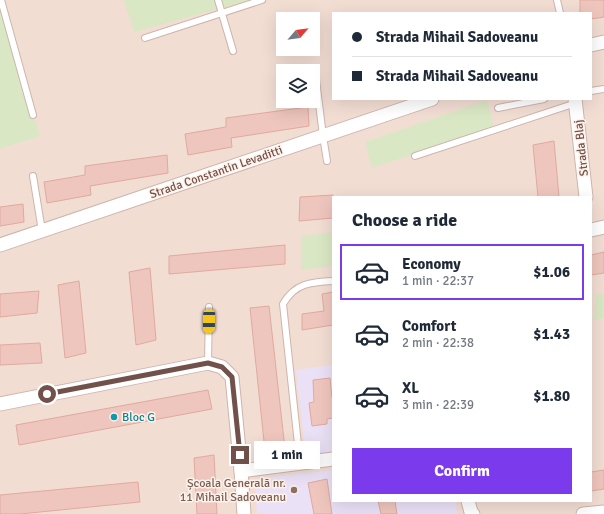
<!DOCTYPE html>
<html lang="en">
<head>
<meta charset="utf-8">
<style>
  :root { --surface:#fff; --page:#f6f6f7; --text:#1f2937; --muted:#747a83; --line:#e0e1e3; --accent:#7c3aed }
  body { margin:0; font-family:Signika,sans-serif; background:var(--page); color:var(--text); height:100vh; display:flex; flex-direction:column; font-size:15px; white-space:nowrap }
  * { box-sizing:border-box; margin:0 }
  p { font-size:13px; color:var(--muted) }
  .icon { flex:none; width:22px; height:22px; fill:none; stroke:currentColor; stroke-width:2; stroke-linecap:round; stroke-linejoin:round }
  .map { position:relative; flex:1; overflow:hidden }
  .panel { position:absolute; left:332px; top:196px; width:260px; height:306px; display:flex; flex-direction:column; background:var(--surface); border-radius:0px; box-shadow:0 4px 16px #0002 }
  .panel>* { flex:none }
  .banner { position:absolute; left:332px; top:12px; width:260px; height:88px; border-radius:0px; box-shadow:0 4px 16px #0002; display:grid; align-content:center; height:88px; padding:0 20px; background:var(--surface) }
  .needle { width:26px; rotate:62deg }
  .fabs { position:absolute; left:276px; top:12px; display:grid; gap:8px }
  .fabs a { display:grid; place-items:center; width:44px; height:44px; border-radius:0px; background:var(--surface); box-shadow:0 4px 16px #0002; font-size:20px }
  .end { position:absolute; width:18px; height:18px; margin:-9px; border:5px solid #72514b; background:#fff; box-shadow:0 0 0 2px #fff }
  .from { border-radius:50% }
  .bubble { position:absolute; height:28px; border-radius:0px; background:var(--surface); box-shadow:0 4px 16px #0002; font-size:13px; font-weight:700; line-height:28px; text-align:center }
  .car { position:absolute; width:12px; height:24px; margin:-12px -6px; border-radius:5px; box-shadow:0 0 3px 1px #0007; background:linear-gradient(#f5c518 24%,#345 0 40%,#f5c518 0 76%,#345 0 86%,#f5c518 0) }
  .banner b { display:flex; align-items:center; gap:14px; height:38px; font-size:15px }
  .banner b+b { border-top:1px solid var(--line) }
  .banner i { width:10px; height:10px; background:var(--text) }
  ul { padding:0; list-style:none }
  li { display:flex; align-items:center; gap:12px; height:56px; margin:0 8px 6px; padding:0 12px; border:2px solid transparent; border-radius:0px }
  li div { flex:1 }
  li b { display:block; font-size:15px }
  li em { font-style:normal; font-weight:700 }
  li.on { border-color:var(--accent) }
  li>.icon { width:36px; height:36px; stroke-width:1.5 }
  h2 { padding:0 20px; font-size:18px; line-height:48px }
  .cta { display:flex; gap:8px; margin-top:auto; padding:8px 20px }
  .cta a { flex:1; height:46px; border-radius:0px; background:var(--accent); color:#fff; font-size:16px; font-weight:700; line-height:46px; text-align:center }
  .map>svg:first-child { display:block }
</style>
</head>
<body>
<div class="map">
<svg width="604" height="514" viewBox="0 0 604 514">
  <rect width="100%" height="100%" fill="#fbede4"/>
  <path fill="#f2ddd3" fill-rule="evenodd" d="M0 0H604V514H0ZM333 13H591V99H333ZM283 19H313V49H283ZM283 71H313V101H283ZM333 197H591V501H333Z"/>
  <g fill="#eae1f7">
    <path d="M333 365V453L306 457 296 370Z"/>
    <path d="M333 470V501H456L457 514H257L255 479Z"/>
  </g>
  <g fill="#dae7c4">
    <path d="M0 0 40 136 0 149Z"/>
    <path d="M124 0H251L134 32Z"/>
    <path d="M487 100 494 127 372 168 365 142Z"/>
    <path d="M333 232V266L301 270V236Z"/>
    <path d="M604 293V318L594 320 596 294Z"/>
  </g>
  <g fill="#efc6bd" stroke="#e0a99f">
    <path d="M580 0H604V17L591 19V13H580Z"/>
    <path d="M308 107 309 126 231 138 232 147 188 155 185 134 226 127V118Z"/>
    <path d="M554 141 559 197H538L533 145Z"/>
    <path d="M167 155 168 173 90 186 91 195 47 203 44 182 85 175V166Z"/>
    <path d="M333 195V218L299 221 300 197Z"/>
    <path d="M23 204 24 222 0 226V207Z"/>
    <path d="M285 245V264L169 274V256Z"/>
    <path d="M604 252V273L591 275V255Z"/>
    <path d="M150 268 156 340 136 345 129 272Z"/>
    <path d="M79 281 86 353 65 358 58 285Z"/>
    <path d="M39 291 37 313 0 317V294Z"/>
    <path d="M333 292V325L302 330V314L324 311 322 294Z"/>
    <path d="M269 306 285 449 265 451 250 308Z"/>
    <path d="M40 343 42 363 0 365V345Z"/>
    <path d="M330 378 332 398H333V418L327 419V424L312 426 309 403 314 402 313 380Z"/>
    <path d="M208 390 212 409 19 445 16 425Z"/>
    <path d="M214 455 217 514H197L194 458Z"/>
    <path d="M604 470V489L591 491V472Z"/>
    <path d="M327 479 332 514H314L308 483Z"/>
    <path d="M138 482 140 502 20 514H0V495Z"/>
    <path d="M378 501H395L397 514H381Z"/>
  </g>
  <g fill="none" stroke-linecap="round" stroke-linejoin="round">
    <g stroke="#ceb5ae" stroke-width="8">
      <g id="service">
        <path d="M1 0 33 115"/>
        <path d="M218 0 233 51"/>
        <path d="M557 0 560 13"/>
        <path d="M145 38 262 0"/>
        <path d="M316 80 323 136 327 161"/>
        <path d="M591 91 604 89"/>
        <path d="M498 108 544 99"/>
        <path d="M415 156 576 103"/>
        <path d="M33 176 42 231"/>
        <path d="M208 363 209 307"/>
        <path d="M300 463 283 304C295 283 311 282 333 281"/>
      </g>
    </g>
    <g stroke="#ceb5ae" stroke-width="15">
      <g id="minor">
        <path d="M591 45 604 42"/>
        <path d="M575 99 586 197"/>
        <path d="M591 230 604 227"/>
        <path d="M0 245 432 99"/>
        <path d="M0 404 208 363 222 367 232 377 241 471 244 514"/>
        <path d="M241 471 333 459"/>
        <path d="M468 501 471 512 473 514"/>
        <path d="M583 514 604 512"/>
      </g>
    </g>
    <use href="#service" stroke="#fff" stroke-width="6"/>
    <use href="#minor" stroke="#fff" stroke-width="13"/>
  </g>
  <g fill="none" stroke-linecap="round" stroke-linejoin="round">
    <path stroke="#72514b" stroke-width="5" d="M47 394 208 363 222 367 232 377 240 455"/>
  </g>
  <circle fill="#0f9aa8" stroke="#fef2ea" stroke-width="1.5" cx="114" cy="417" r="4"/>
  <circle fill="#8d6e63" stroke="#fef2ea" stroke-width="1.5" cx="294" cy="490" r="4"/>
  <g text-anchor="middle" stroke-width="3" stroke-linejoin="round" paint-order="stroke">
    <g font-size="12" fill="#72514b" stroke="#fef2ea">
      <text transform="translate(581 148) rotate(-96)" y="4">Strada Blaj</text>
      <text transform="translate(216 172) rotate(-19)" y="4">Strada Constantin Levaditti</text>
    </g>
    <g font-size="12" fill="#0d838f" stroke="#fef2ea" text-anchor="start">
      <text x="122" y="421">Bloc G</text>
    </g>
    <g font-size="12" fill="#785e54" stroke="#fef2ea" text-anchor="end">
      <text x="286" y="487">Școala Generală nr.<tspan x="286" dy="14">11 Mihail Sadoveanu</tspan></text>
    </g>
  </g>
</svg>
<div class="fabs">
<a><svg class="needle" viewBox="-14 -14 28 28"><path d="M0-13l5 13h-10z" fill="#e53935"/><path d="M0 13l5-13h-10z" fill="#747a83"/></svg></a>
<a><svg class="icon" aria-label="layers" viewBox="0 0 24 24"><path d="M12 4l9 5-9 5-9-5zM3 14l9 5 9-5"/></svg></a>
</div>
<i class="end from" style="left:47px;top:394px"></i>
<i class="end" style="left:240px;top:455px"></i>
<div class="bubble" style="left:254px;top:441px;width:66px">1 min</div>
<i class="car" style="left:209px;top:321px;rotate:181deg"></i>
<div class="banner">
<b><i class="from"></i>Strada Mihail Sadoveanu</b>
<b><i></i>Strada Mihail Sadoveanu</b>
</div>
<section class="panel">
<h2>Choose a ride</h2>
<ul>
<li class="on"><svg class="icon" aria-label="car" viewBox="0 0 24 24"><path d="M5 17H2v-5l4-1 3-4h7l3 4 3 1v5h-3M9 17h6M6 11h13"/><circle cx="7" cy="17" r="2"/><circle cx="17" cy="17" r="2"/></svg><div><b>Economy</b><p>1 min · 22:37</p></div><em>$1.06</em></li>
<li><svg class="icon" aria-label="car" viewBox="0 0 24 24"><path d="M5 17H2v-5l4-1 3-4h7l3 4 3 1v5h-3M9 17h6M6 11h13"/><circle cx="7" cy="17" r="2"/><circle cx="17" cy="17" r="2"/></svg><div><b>Comfort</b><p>2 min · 22:38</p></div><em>$1.43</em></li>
<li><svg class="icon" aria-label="car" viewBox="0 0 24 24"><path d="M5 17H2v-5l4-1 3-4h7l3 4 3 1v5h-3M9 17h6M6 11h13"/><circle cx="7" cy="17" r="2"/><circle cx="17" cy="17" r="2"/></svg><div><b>XL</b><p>3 min · 22:39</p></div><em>$1.80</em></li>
</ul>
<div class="cta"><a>Confirm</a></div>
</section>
</div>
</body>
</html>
